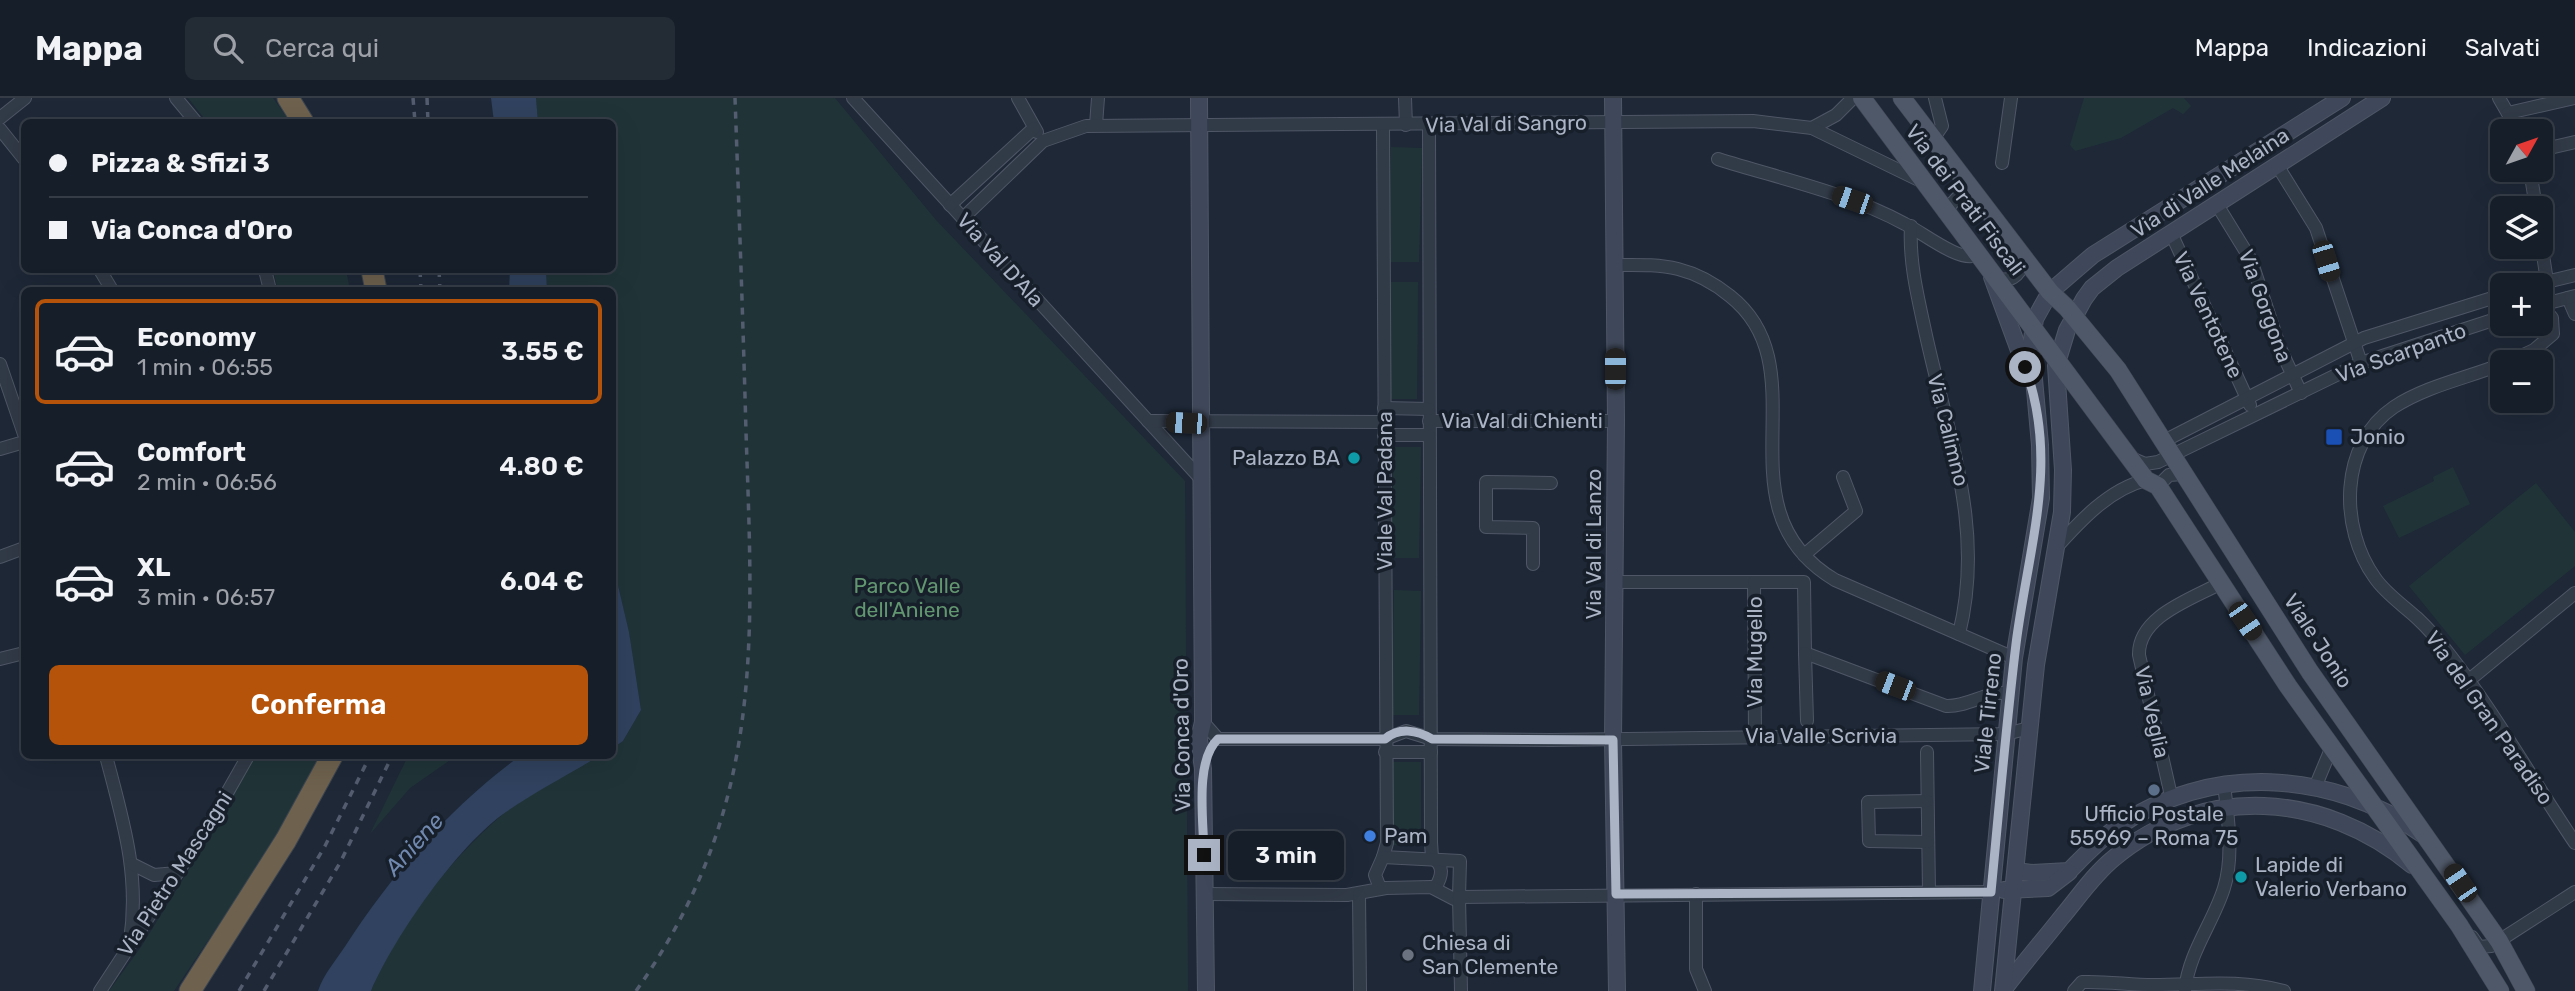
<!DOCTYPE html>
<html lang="it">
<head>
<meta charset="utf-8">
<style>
  :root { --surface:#161e29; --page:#232b35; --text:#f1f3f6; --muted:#9ea2a8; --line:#353c46; --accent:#b45309 }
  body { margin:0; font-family:Rubik,sans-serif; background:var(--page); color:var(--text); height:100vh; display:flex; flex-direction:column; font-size:26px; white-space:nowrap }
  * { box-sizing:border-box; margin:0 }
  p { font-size:23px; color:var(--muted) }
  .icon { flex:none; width:38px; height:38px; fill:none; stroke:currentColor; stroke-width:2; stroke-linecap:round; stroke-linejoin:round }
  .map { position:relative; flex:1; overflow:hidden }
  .details { position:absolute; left:21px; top:189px; width:595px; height:472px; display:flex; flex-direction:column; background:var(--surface); border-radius:10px; box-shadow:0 7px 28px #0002,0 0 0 2px var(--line) }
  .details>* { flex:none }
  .banner { position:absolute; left:21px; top:21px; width:595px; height:154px; border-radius:10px; box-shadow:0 7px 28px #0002,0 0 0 2px var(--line); display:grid; align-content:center; height:154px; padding:0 28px; background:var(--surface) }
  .needle { width:46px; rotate:50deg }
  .fabs { position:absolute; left:2490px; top:21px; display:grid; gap:14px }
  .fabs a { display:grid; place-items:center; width:63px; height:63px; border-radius:10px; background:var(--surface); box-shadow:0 7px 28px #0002,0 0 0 2px var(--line); font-size:35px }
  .end { position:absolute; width:32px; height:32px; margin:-16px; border:9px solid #abb4c5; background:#111; box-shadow:0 0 0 4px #111 }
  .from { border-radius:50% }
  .bubble { position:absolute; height:49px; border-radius:10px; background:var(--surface); box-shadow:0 7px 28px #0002,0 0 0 2px var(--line); font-size:23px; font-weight:600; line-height:49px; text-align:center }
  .car { position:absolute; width:21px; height:42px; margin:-21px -10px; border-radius:9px; box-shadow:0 0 5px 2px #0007; background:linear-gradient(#222 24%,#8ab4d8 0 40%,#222 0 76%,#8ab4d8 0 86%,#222 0) }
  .banner b { display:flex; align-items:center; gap:24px; height:66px; font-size:26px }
  .banner b+b { border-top:2px solid var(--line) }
  .banner i { width:18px; height:18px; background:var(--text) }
  ul { padding:12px 0 0; list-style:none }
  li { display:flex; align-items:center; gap:21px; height:105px; margin:0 14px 10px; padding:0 14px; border:4px solid transparent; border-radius:10px }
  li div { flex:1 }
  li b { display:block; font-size:26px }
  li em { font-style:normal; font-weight:600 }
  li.selected { border-color:var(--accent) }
  li>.icon { width:63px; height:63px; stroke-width:1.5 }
  .button { display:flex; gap:14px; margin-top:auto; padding:14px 28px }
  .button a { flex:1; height:80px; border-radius:10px; background:var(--accent); color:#fff; font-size:28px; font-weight:600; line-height:80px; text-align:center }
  header { display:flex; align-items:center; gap:42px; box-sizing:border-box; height:98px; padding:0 35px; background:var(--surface); border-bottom:2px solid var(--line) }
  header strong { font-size:33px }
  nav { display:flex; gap:38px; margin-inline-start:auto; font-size:24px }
  .search { width:490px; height:63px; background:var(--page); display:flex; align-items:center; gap:18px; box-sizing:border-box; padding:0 24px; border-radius:10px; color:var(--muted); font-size:26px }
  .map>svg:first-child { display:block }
</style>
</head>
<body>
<header>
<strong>Mappa</strong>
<div class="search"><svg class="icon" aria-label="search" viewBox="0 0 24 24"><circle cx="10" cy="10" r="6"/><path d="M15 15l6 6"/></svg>Cerca qui</div>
<nav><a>Mappa</a><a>Indicazioni</a><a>Salvati</a></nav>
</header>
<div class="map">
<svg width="2575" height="893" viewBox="0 0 2575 893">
  <rect width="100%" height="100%" fill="#1e2837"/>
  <g fill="#203438">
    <path d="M188 0H273L290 24H207Z"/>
    <path d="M536 0H835L936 122 1185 383 1188 893H371C399 827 448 764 502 717 529 693 567 676 599 658H612L613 650 623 643 641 612 629 534 613 466 612 192H547L546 172H612V24H538Z"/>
    <path d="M2084 0H2184L2191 8 2183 16 2173 10 2121 40 2075 53 2070 47Z"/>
    <path d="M1391 49 1422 50 1419 164H1388Z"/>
    <path d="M273 172H346L350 192H278Z"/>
    <path d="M1391 184H1418L1417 301H1390Z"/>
    <path d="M1394 349H1421L1419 460H1391Z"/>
    <path d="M2453 369 2470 406 2399 440 2383 408 2434 383 2433 379Z"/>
    <path d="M2536 385 2575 434V468L2465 557 2409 488Z"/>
    <path d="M1394 492 1421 493 1419 617H1392Z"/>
    <path d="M254 658H321L313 677 236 801 174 893H109L141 849 217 726 221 714Z"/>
    <path d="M408 658H456L410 690 370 736Z"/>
    <path d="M1390 664H1421V747H1391Z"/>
  </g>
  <g fill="#30425f">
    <path d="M491 0H536L538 24H494Z"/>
    <path d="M510 172H546L547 192H509Z"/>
    <path d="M613 466 629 534 641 612 623 643 613 650Z"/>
    <path d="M520 658H599C568 677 536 693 506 714 458 747 394 839 371 893H318C323 877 337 861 346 847 393 775 450 709 520 658Z"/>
  </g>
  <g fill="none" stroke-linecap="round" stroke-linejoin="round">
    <g stroke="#4f5766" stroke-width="14">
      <g id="street">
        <path d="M176 0 196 24"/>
        <path d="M853 0 1201 381"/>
        <path d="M1018 0 1037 34"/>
        <path d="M1405 0 1406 27"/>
        <path d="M2499 0 2518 33"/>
        <path d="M2508 15 2574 0"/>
        <path d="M0 20 25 0"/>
        <path d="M1383 26 1387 745 1383 759"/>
        <path d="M1096 27 1098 0"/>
        <path d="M1429 27 1431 744 1432 760C1445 767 1442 779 1435 790"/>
        <path d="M1812 30 1836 17 1853 0"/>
        <path d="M0 31 24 61"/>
        <path d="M1933 41 1942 28 1935 0"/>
        <path d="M2541 52 2575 44"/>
        <path d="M1718 61C1781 81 1846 94 1905 126 1922 134 1960 165 1976 157"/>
        <path d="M2002 65 2011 0"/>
        <path d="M2277 67 2316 130 2361 265"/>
        <path d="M2530 72 2536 110"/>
        <path d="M2216 105 2251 162 2280 250 2301 295"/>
        <path d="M950 107 1034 30"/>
        <path d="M1944 114 1957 100 1975 97"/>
        <path d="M963 120 1043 43 1086 28 1753 23 1812 30 1921 83"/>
        <path d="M1911 128C1909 162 1917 196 1924 228 1946 334 1986 427 1959 536"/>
        <path d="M2171 135 2250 307"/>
        <path d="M2541 144 2547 183"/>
        <path d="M1615 167C1636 167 1657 166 1678 171 1698 176 1714 185 1730 198 1824 272 1714 410 1835 482L2014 560"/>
        <path d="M100 172 112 192"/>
        <path d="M265 172 270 192"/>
        <path d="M1992 178C2010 187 2020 178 2025 161"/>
        <path d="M2534 187 2575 177"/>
        <path d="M2568 200 2575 216"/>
        <path d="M2541 207 2575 198"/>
        <path d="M2508 264 2534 252 2553 236 2552 220 2541 207"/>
        <path d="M0 266 24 336"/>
        <path d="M2502 266C2467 280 2426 288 2394 309 2339 346 2339 430 2375 480 2386 496 2403 507 2417 520 2429 531 2439 543 2449 556 2495 615 2533 683 2575 745"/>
        <path d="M1384 310 1429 311"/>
        <path d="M1148 323 1384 324"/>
        <path d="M1429 323H1616"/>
        <path d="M1384 337H1429"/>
        <path d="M2164 343 2364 240 2502 197"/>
        <path d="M0 351 24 344"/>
        <path d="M2131 360 2145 366 2158 364 2361 265 2502 219"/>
        <path d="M2158 388 2169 377 2183 376"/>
        <path d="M2054 452C2079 424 2109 391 2146 382"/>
        <path d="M1804 457 1856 413 1843 379"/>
        <path d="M0 459 24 450"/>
        <path d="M1533 466V430L1486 429V384L1551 385"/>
        <path d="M1614 484H1754L1755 638"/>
        <path d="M1754 484H1804L1805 555 1946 608C1969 609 1987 592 2011 595"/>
        <path d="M1805 555 1807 623"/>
        <path d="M0 561 24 555"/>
        <path d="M2468 583 2575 495"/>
        <path d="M1203 624 1218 641H1385L1406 633 1432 641 1551 642 2006 636 2029 630"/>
        <path d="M1385 654H1431"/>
        <path d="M1927 654 1929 794"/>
        <path d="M106 658C123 723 140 776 130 843"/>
        <path d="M2316 687 2331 651"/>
        <path d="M2172 702 2139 557C2138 518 2192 501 2221 485"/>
        <path d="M1927 703 1868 704 1869 743 1928 744"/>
        <path d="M132 766 154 777 177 775"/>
        <path d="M1205 796 1347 797 1386 790 1431 789 1454 801 1459 799 1460 763 1383 759 1375 777 1380 790"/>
        <path d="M1359 796 1360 893"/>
        <path d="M1696 796V871L1705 893"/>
        <path d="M2472 839 2479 849 2491 848 2575 794"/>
        <path d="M2185 892C2189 854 2213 825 2224 790 2234 759 2228 719 2224 687"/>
        <path d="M100 893 210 725 248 658"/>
        <path d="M1461 893 1459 799 1991 794"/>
        <path d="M2074 893 2082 884C2106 883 2130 887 2153 887 2200 887 2237 881 2284 893"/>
      </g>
    </g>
    <g stroke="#4f5766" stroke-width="18">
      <g id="secondary">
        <path d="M1199 0 1203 624 1199 641 1203 671 1206 893"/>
        <path d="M1613 0 1616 323 1613 642 1617 893"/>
        <path d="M1992 179 2028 277"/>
        <path d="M2016 773 2031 775 2069 773C2084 758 2099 742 2116 730 2209 664 2332 672 2422 736"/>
        <path d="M2004 792 2048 790 2069 774"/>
        <path d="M2004 891C2022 867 2042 844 2061 820 2078 800 2093 777 2114 760 2204 685 2324 694 2412 767"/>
        <path d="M1982 893 2014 560 2041 400 2040 347 2031 248 2035 221 2050 194 2093 157 2342 0"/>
        <path d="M2003 893 2036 567 2062 414 2063 372 2056 268 2067 232 2084 201 2092 190 2117 170 2382 0"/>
      </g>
    </g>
    <g stroke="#3b4351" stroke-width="19">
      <g id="primary">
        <path d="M1862 0 2146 382 2158 388 2288 588 2459 827 2500 893"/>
        <path d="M1902 0 2050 194 2067 210 2118 272 2310 574 2499 843 2526 893"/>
      </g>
    </g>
    <g stroke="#3c4451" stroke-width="23">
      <g id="highway">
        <path d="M288 0 303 24"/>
        <path d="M372 172 376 192"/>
        <path d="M190 893 286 742 332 658"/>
      </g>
    </g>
    <use href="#street" stroke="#313a47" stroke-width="12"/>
    <use href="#secondary" stroke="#3f485a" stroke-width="16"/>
    <use href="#primary" stroke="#4f5868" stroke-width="18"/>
    <use href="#highway" stroke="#6e624e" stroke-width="21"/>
    <g stroke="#535d6f" stroke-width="3.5" stroke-dasharray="7 7" stroke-linecap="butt">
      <path d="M413 0 415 24"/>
      <path d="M427 0 428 24"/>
      <path d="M420 172 421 192"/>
      <path d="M439 172 440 192"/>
      <path d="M239 893 325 748 370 658"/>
      <path d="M264 893 341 763 392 658"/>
      <path d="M636 893C765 710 753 545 746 334 743 223 739 111 735 0"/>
    </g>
  </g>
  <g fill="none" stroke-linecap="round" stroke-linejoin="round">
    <path stroke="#abb4c5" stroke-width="9" d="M1204 757C1204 726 1194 663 1218 641H1385C1399 629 1417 632 1432 641L1613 642 1616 796 1991 794C1999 711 2006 628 2016 546 2028 450 2060 364 2025 269"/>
  </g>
  <rect fill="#1a4fb4" stroke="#171f2b" stroke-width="2.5" x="2325" y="330" width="18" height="18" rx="3.5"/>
  <g fill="#0f9aa8" stroke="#171f2b" stroke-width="2.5">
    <circle cx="1354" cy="360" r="7"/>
    <circle cx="2241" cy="779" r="7"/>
  </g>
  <circle fill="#5c6f8a" stroke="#171f2b" stroke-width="2.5" cx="2154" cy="692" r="7"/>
  <circle fill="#3f7fe0" stroke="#171f2b" stroke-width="2.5" cx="1370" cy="738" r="7"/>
  <circle fill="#6b7280" stroke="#171f2b" stroke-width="2.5" cx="1408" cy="857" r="7"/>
  <g text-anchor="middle" stroke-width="7" stroke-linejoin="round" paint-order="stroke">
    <g font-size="21" fill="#abb4c5" stroke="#171f2b">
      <text transform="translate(1506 26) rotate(-1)" y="7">Via Val di Sangro</text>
      <text transform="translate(2210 85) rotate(-33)" y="7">Via di Valle Melaina</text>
      <text transform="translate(1965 102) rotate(53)" y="7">Via dei Prati Fiscali</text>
      <text transform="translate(1000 162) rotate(48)" y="7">Via Val D'Ala</text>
      <text transform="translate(2265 208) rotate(70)" y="7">Via Gorgona</text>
      <text transform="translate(2208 217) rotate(65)" y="7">Via Ventotene</text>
      <text transform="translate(2401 255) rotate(-20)" y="7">Via Scarpanto</text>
      <text x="1522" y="330">Via Val di Chienti</text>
      <text transform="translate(1948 332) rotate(76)" y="7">Via Calimno</text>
      <text transform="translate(1385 393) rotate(-90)" y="7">Viale Val Padana</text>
      <text transform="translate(1594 446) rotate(-90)" y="7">Via Val di Lanzo</text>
      <text transform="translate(2318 543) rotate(57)" y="7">Viale Jonio</text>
      <text transform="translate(1755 554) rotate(-90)" y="7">Via Mugello</text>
      <text transform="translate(2152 614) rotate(77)" y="7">Via Veglia</text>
      <text transform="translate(1988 615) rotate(-84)" y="7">Viale Tirreno</text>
      <text transform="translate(2489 620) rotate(55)" y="7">Via del Gran Paradiso</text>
      <text transform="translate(1182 637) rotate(-91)" y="7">Via Conca d'Oro</text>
      <text x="1821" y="645">Via Valle Scrivia</text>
      <text transform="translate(175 776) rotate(-57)" y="7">Via Pietro Mascagni</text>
    </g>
    <g font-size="21" fill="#abb4c5" stroke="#171f2b" text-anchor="start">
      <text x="2350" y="346">Jonio</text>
      <text x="1340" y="367" text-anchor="end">Palazzo BA</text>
      <text x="2154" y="723" text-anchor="middle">Ufficio Postale<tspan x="2154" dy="24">55969 – Roma 75</tspan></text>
      <text x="1384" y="745">Pam</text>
      <text x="2255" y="774">Lapide di<tspan x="2255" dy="24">Valerio Verbano</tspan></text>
      <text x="1422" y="852">Chiesa di<tspan x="1422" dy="24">San Clemente</tspan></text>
    </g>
    <g font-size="21" fill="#629670" stroke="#171f2b">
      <text x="907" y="495">Parco Valle<tspan x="907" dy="24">dell'Aniene</tspan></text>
    </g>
    <g font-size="23" font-style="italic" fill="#7189af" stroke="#171f2b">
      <text transform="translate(414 746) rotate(-48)" y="8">Aniene</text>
    </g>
  </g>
</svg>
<div class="fabs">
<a><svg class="needle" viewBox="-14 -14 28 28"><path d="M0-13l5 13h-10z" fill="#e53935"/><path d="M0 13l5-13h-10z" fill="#9ea2a8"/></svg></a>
<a><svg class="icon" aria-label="layers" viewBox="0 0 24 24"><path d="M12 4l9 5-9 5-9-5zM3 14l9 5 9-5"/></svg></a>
<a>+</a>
<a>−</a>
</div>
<i class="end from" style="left:2025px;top:269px"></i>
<i class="end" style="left:1204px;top:757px"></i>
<div class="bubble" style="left:1228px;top:733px;width:116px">3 min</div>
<i class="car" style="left:1852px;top:102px;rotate:289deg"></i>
<i class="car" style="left:2326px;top:163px;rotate:163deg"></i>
<i class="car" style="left:1615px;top:271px;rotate:0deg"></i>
<i class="car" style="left:1186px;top:325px;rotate:273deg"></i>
<i class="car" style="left:2245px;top:523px;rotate:146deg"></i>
<i class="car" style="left:1895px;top:588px;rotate:291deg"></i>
<i class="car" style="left:2460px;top:785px;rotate:326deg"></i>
<div class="banner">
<b><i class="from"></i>Pizza &amp; Sfizi 3</b>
<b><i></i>Via Conca d'Oro</b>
</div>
<section class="details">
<ul>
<li class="selected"><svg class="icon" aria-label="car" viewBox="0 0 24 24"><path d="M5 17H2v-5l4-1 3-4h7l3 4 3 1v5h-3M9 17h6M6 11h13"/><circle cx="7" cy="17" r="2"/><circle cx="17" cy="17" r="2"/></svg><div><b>Economy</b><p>1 min · 06:55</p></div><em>3.55 €</em></li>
<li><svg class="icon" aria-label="car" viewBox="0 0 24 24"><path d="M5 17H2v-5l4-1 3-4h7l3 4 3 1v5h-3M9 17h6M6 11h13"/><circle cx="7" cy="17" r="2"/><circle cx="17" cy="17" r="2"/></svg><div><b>Comfort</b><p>2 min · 06:56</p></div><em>4.80 €</em></li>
<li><svg class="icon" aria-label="car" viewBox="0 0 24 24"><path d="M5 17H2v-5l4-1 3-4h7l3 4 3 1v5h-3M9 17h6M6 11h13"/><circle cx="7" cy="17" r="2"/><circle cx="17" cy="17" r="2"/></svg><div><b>XL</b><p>3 min · 06:57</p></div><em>6.04 €</em></li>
</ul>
<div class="button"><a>Conferma</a></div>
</section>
</div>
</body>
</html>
